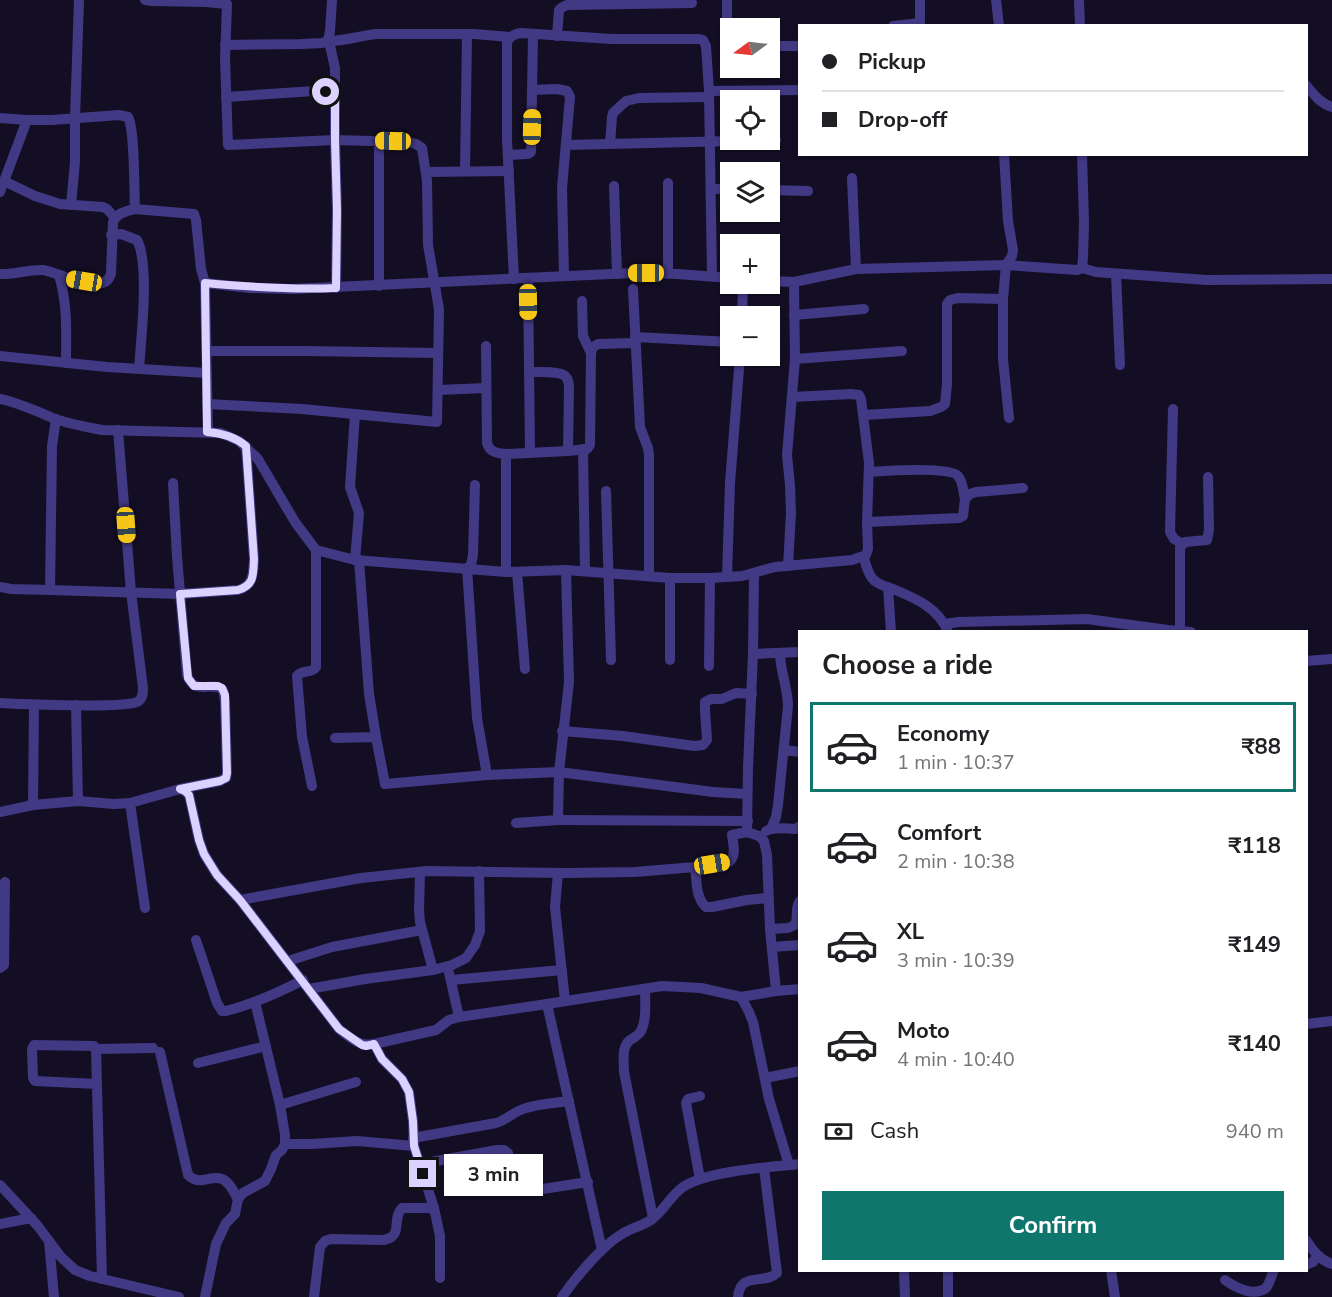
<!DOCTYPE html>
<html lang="en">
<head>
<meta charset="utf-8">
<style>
  :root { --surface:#fff; --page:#f6f6f6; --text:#202124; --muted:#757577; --line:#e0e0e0; --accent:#0f766e }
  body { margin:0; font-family:"Nunito Sans",sans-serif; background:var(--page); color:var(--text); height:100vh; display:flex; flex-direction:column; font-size:22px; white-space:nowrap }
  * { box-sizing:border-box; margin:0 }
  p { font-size:20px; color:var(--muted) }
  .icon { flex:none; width:33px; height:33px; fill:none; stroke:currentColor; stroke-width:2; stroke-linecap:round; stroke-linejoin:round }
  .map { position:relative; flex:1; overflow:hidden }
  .side { position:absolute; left:798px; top:630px; width:510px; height:642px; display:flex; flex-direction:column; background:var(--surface); border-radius:0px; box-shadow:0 2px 4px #0004 }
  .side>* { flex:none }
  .guide { position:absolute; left:798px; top:24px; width:510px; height:132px; border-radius:0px; box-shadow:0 2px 4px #0004; display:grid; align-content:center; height:132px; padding:0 24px; background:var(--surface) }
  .needle { width:39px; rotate:255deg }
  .controls { position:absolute; left:720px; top:18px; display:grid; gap:12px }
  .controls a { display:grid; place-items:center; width:60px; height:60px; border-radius:0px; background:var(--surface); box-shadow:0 2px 4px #0004; font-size:30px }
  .end { position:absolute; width:27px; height:27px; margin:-14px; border:8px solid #dbd2ff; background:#111; box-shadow:0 0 0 3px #111 }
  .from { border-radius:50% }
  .bubble { position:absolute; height:42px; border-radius:0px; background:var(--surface); box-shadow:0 2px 4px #0004; font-size:20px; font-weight:700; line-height:42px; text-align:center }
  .car { position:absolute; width:18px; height:36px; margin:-18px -9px; border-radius:8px; box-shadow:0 0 4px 2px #0007; background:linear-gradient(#f5c518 24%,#345 0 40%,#f5c518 0 76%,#345 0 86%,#f5c518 0) }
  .guide b { display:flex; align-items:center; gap:21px; height:57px; font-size:22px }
  .guide b+b { border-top:2px solid var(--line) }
  .guide i { width:15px; height:15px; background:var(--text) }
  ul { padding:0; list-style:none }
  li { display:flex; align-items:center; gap:18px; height:90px; margin:0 12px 9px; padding:0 12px; border:3px solid transparent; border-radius:0px }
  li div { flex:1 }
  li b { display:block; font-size:22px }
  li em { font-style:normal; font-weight:700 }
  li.selected { border-color:var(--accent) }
  li>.icon { width:54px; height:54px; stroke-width:1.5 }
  h2 { padding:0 24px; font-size:27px; line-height:72px }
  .pay { display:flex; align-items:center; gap:15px; height:66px; padding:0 24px; font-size:22px }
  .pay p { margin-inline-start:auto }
  .primary-button { display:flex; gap:12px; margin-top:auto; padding:12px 24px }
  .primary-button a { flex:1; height:69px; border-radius:0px; background:var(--accent); color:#fff; font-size:24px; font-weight:700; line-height:69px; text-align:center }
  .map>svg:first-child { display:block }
</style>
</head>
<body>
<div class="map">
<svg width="1332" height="1297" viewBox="0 0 1332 1297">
  <rect width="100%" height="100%" fill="#140e25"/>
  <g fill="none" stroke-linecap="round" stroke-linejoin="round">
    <g stroke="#423984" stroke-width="10">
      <path d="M145 0 152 1 206 2 227 4 225 59 228 145 335 140 408 142 416 144 422 148 427 181 428 245 439 309 437 422 302 409 207 404"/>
      <path d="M727 0V47"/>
      <path d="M996 0 999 26"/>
      <path d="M1079 0 1080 26"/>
      <path d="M893 26 920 23V0"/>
      <path d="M557 36 559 10 561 8 567 5 692 3"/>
      <path d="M328 41C345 41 359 36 376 34H475L510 37"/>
      <path d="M329 41 335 68V140L337 210 336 288"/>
      <path d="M225 45 302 44 322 43 328 41 330 31 332 0"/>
      <path d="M770 46H800"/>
      <path d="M1306 85C1314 95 1320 103 1332 107"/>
      <path d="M532 90 557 89 567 91 570 97 562 188 564 276"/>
      <path d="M709 91 800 90"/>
      <path d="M226 97 314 91 335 93"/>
      <path d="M0 118 27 120H52L119 115 128 117C135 129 134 190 135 209L194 214 196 220 201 269 205 283"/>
      <path d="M379 141V286"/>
      <path d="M610 144 612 117 613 113 626 101 639 98 709 97"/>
      <path d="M566 145 776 140"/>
      <path d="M1004 154 1008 221 1013 250 1012 256 1006 265 1003 299V359L1009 418"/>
      <path d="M508 155 528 154 531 152 533 34"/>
      <path d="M465 171 467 34"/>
      <path d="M426 172 509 171"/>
      <path d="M852 178 856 269"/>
      <path d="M4 181 35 196 60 204 103 207 107 209 115 218"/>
      <path d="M668 183V273"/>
      <path d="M614 186 617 274"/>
      <path d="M711 189H730"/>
      <path d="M770 190 808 191"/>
      <path d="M0 192 27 120"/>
      <path d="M71 205 75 162V118L79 0"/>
      <path d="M111 235 121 234 137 240C150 264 141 339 139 369"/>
      <path d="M1082 268 1096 272 1207 280 1332 279"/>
      <path d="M0 274C15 275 28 269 43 270 58 272 106 298 111 273L113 222C117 213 126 211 135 209"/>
      <path d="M1116 274 1120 365"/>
      <path d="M59 275C68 307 66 330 66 363"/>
      <path d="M528 278 530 453"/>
      <path d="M514 279 507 139V42C510 36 514 34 521 33L612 39H699L703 40 706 46 709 91 712 276"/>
      <path d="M770 281 794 282 795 359 787 455 790 485 791 513 788 566"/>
      <path d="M794 282 856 269 1006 265 1077 270 1082 268 1083 258 1084 223 1082 154"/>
      <path d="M633 289 640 427 648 448 649 455V576"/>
      <path d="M582 301 583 336 591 353"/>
      <path d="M794 315 864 309"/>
      <path d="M742 316 743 284"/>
      <path d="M635 337 730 342"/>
      <path d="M486 346 487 443C490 453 497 453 506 454"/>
      <path d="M207 351H304L438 353"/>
      <path d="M0 356 107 367 207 373"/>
      <path d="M795 359 902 351"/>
      <path d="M438 390 486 388"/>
      <path d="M0 399C19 403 36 411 55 419 70 424 86 427 102 430L221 433 239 441 258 459 295 522 316 550 355 560 506 572 566 570 670 578H710L742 576 775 567 852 560 866 555 868 549 867 522 869 463 861 399 859 395 851 394 792 397"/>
      <path d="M1173 409 1170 532 1174 539 1183 544"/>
      <path d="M864 415 930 411 941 407 945 404 947 384V304L950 300 958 298 1003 299"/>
      <path d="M208 432 205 283 250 288 292 289 633 273 677 274 730 278"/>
      <path d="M583 449 585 571"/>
      <path d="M568 451 587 449 590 445 591 353 593 347 598 344 635 343"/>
      <path d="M869 472C883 471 952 466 958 476 963 481 963 492 965 499"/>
      <path d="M173 483 177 557 187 675C195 697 211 680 223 690L225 701 227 773 226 778 220 781 180 789"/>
      <path d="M606 491 611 660"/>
      <path d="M867 522 959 518 963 516 965 499 970 494 976 492 1023 488"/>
      <path d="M863 556C866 563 867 572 872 578 877 585 886 586 893 589 915 598 939 608 948 632"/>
      <path d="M355 560 359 513 350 487 355 414"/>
      <path d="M359 560 369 694 376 737"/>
      <path d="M506 572V454L568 451 569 385C568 381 568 378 565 376 560 371 537 372 529 372"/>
      <path d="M517 572 525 669"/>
      <path d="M754 574 753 654 748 767 747 832 759 836 764 841 767 855 770 929 776 991 741 997 749 1012 753 1022 769 1099 789 1165"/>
      <path d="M727 577 730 483 740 356"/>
      <path d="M0 587 11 589 50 590 52 446 56 419"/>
      <path d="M888 587 891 632"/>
      <path d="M50 590 180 594 238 590C254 585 253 574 254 559L246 446"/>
      <path d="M945 624 958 622 1087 619 1168 630 1191 632"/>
      <path d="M1180 630V547L1185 542 1207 540 1209 530 1208 477"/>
      <path d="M753 654 800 652"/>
      <path d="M670 660V578"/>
      <path d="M1306 661 1332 659"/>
      <path d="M709 666 710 578"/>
      <path d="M0 703C20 704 129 709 139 701 143 697 143 693 143 688L131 592 118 430"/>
      <path d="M34 705 33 805 78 801 114 804 130 803 180 789 185 791 189 795 199 840 204 854 217 875 240 900 339 1029C351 1038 359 1047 374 1044L436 1030 449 1020 459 1017 547 1004"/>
      <path d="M76 705 78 801"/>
      <path d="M562 731 623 736 694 746 703 745 707 740 705 710V702L711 699H722L736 693 752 694"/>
      <path d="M335 738 376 737 385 784 487 775 477 718 467 568 471 565 473 555 475 485"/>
      <path d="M784 750 800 752"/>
      <path d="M487 775 559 772 713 792 747 794"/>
      <path d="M312 786 302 737 297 676C302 669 312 674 316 667V550"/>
      <path d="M130 803 145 908"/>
      <path d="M0 812 33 805"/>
      <path d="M558 820 748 821"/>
      <path d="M516 823 558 820 559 772 569 682 566 570"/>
      <path d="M771 829 776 817 778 805 788 706C788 688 780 671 780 653"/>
      <path d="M766 831C775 826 786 829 796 829L800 826"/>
      <path d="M695 867C697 880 695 897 706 907H712L747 900 768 898"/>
      <path d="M420 872 419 911 420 922 433 970"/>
      <path d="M558 873 555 907 565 1001"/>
      <path d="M240 900 361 878 427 871 566 873 635 872 695 867 729 862C737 855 733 844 732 835L747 832"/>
      <path d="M770 929 788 928 795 925C799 917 794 908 800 901"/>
      <path d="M196 940 217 1003 222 1011H226C253 1004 278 993 303 980"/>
      <path d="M772 947 800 945"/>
      <path d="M288 961 332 947 422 930"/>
      <path d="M0 968 4 965 5 882"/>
      <path d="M449 973 459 1017"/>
      <path d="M451 980 562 970"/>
      <path d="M309 989 365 979 433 970 452 965 466 958 475 945 480 931 479 871"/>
      <path d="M645 989C645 1002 647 1019 641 1031 638 1036 635 1037 630 1040 621 1047 624 1062 624 1072L653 1218"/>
      <path d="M776 991 800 989"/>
      <path d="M1306 1024 1332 1021"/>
      <path d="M374 1044 382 1059 402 1079 409 1092 413 1121 414 1146 434 1208 440 1236V1278"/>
      <path d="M96 1049 153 1048"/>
      <path d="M160 1052 188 1175C200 1187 210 1174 222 1179 230 1182 234 1193 238 1199"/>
      <path d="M198 1063 266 1046"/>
      <path d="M765 1078 800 1071"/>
      <path d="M97 1084 35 1081 33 1078 32 1049 34 1045 94 1046 96 1049 102 1279"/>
      <path d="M700 1096 688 1099 686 1103 700 1179"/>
      <path d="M280 1105 356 1082"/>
      <path d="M413 1138 496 1123C507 1120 514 1111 526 1108 539 1104 555 1103 569 1101"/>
      <path d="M285 1144H312L357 1141 414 1146"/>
      <path d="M420 1164 497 1150H504L508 1153 514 1175 522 1187 536 1190 588 1182"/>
      <path d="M0 1185 37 1225 61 1257 75 1270 90 1276 179 1297"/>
      <path d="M0 1224 31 1218"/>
      <path d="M1306 1240C1313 1251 1320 1260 1332 1264"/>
      <path d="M49 1241 54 1297"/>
      <path d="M602 1250 547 1004 662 986 701 988 741 997"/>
      <path d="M1306 1265 1313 1262 1317 1256"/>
      <path d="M904 1270 905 1297"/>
      <path d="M948 1270V1297"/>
      <path d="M1111 1270 1115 1297"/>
      <path d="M1225 1280C1236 1288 1254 1297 1266 1288 1270 1283 1271 1276 1274 1270"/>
      <path d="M205 1297 216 1244 226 1223 235 1214 238 1199 243 1193 265 1181 271 1169 276 1155 282 1150 285 1144V1135L280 1105 255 1002"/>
      <path d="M314 1297 320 1247 325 1241 331 1239 384 1240C404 1236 391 1220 402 1208H434"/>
      <path d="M562 1297C575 1278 603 1245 622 1234 631 1228 642 1226 651 1220 664 1211 670 1196 683 1187 707 1171 769 1167 800 1164"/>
      <path d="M738 1297C740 1271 765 1285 777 1273L764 1168"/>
    </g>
  </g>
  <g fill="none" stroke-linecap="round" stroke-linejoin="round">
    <path stroke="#dbd2ff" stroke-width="8" d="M326 92 335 93V140L337 210 336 288C292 290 249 287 205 283L207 432C222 433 235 437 246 446L254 559C253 574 255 585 238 590L180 594 188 678 194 686H218L222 688 225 695 227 773 226 778 220 781 180 789 185 791 189 795 199 840 204 854 217 875 240 900 339 1029 362 1045 366 1046 374 1044 382 1059 402 1079 409 1092 413 1121 414 1146 423 1174"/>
  </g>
</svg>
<div class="controls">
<a><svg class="needle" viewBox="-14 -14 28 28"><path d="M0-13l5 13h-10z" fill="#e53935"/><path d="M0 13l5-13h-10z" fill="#757577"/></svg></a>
<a><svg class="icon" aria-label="locate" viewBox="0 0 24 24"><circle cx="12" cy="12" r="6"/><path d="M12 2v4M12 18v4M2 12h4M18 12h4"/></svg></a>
<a><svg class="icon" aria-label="layers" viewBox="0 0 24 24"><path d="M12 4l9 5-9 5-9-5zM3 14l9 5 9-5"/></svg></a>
<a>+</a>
<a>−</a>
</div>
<i class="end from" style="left:326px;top:92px"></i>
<i class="end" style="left:423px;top:1174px"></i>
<div class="bubble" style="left:444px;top:1154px;width:99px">3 min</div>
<i class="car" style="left:532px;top:127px;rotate:1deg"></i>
<i class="car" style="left:393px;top:141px;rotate:271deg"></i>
<i class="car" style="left:646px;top:273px;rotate:270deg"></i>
<i class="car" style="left:84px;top:281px;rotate:279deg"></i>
<i class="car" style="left:528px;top:302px;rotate:179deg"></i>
<i class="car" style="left:126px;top:525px;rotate:176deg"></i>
<i class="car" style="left:712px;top:864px;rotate:81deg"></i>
<div class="guide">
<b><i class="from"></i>Pickup</b>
<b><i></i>Drop-off</b>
</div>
<section class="side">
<h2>Choose a ride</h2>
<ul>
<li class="selected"><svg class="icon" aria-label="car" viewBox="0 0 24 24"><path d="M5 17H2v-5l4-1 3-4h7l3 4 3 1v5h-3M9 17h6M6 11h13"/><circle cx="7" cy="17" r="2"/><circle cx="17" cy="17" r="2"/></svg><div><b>Economy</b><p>1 min · 10:37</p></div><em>₹88</em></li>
<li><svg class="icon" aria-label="car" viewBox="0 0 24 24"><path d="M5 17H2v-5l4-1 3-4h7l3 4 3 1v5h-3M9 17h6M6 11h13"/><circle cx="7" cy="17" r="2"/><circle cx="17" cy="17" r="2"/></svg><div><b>Comfort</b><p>2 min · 10:38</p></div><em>₹118</em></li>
<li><svg class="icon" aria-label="car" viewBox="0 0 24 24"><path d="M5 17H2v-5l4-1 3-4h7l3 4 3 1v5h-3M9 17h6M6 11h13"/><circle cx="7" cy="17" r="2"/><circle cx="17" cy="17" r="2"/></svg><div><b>XL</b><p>3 min · 10:39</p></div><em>₹149</em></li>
<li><svg class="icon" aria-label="car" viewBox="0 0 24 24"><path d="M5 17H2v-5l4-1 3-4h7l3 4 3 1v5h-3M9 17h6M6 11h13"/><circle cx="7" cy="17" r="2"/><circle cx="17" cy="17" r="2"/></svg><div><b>Moto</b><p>4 min · 10:40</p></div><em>₹140</em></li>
</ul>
<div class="pay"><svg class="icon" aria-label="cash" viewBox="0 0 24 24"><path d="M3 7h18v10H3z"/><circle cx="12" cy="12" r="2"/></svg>Cash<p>940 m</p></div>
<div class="primary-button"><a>Confirm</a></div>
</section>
</div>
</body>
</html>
